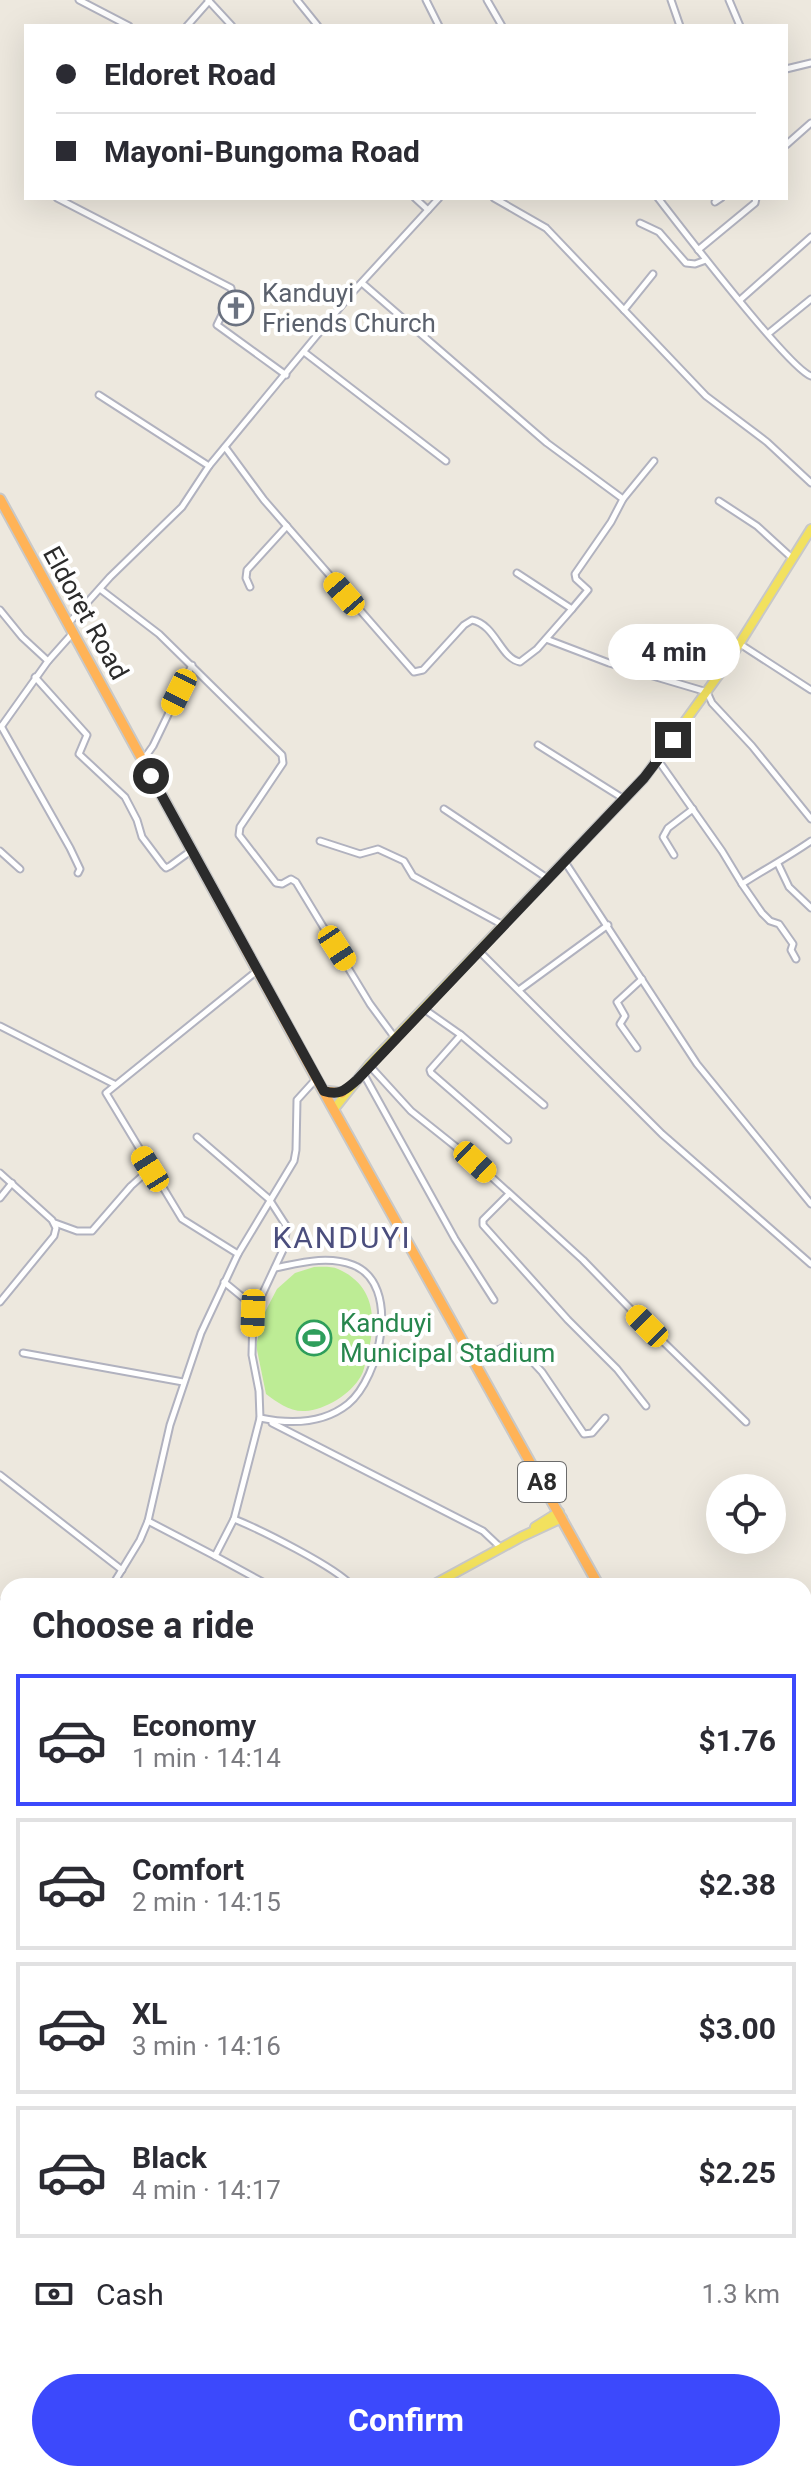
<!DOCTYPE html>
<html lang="en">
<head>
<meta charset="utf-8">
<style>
  :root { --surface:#fff; --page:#f7f7f7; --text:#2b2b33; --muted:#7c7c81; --line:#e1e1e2; --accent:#3c49fc }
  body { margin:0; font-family:Roboto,sans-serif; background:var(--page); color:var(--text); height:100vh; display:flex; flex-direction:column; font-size:30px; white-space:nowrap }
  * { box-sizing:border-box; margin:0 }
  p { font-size:26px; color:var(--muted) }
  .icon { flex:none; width:44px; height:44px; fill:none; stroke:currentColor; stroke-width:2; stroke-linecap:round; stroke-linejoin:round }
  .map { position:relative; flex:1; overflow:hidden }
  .panel { position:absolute; left:0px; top:1578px; width:812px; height:904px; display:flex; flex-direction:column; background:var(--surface); border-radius:24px 24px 0 0; box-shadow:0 8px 32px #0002 }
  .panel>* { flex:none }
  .guide { position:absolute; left:24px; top:24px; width:764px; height:176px; border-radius:0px; box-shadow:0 8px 32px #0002; display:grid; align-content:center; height:176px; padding:0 32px; background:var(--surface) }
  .tools { position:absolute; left:706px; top:1474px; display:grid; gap:16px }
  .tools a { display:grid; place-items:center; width:80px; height:80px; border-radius:50%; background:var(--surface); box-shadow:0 8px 32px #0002; font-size:40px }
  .end { position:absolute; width:36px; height:36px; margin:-18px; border:10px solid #2b2b2b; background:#fff; box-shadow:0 0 0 4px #fff }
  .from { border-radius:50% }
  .bubble { position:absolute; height:56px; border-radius:28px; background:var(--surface); box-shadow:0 8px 32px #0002; font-size:26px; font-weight:700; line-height:56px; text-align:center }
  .car { position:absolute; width:24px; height:48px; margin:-24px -12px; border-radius:10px; box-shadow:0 0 6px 2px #0007; background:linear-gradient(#f5c518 24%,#345 0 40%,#f5c518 0 76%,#345 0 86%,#f5c518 0) }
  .guide b { display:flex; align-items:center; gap:28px; height:76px; font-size:30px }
  .guide b+b { border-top:2px solid var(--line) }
  .guide i { width:20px; height:20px; background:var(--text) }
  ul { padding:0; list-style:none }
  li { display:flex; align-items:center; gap:24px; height:132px; margin:0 16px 12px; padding:0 16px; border:4px solid var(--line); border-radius:0px }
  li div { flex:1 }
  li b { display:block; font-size:30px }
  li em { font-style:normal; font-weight:700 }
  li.active { border-color:var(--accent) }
  li>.icon { width:72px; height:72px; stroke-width:1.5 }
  h2 { padding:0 32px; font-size:36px; line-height:96px }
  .pay { display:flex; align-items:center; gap:20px; height:88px; padding:0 32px; font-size:30px }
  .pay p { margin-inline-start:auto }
  .cta { display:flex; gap:16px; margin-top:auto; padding:16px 32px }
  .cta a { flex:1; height:92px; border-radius:48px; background:var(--accent); color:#fff; font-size:32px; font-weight:700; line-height:92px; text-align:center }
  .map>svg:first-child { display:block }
</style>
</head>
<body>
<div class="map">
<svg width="811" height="2482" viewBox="0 0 811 2482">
  <rect width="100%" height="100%" fill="#ede8de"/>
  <path fill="#bdec95" d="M314 1267C321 1267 331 1266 338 1269 377 1286 377 1324 366 1359 365 1364 364 1371 361 1376 351 1394 325 1410 305 1411 290 1412 277 1402 266 1394L256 1345 265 1312 277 1289 295 1273Z"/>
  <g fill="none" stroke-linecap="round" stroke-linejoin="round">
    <g stroke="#b1b2bf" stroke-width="9">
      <g id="street">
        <path d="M79 0 129 26"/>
        <path d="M208 0 232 26"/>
        <path d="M297 0 318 26"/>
        <path d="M426 0 439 26"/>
        <path d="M487 0 502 26"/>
        <path d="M671 0 680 26"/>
        <path d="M729 0 740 26"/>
        <path d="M187 26 209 1"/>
        <path d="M786 69 811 63"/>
        <path d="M786 145 811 123"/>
        <path d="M57 198 231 288 232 294 217 325 286 375"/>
        <path d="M415 198 428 210"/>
        <path d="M494 198 546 228 706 396 767 442 811 483"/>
        <path d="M658 198C679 225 789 369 811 376"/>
        <path d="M715 202 721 198"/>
        <path d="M640 223 659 232 686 263 695 264 706 260"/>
        <path d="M698 250 755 203 756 198"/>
        <path d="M362 283 547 443 623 499"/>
        <path d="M740 300 811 237"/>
        <path d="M624 310 653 274"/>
        <path d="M769 333 811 299"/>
        <path d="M304 352 446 461"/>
        <path d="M99 395 209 466"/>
        <path d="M225 447 264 500 414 672 423 670 464 625 472 620C496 625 500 658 520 662L537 649 572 609"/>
        <path d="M719 501 757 526 792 558"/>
        <path d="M517 573 572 609 588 590 576 579 575 574 611 522 623 499 654 461"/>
        <path d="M250 587 246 578 247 570 287 526"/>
        <path d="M100 589 159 634 282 755 283 763 240 827 239 835 276 883 282 884 291 879 296 882 370 1004 395 1038"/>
        <path d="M0 610 22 637 48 661"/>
        <path d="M68 624 110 577 182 507 209 466 351 294 439 198"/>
        <path d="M546 639 609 663 707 692 712 703 752 746 811 819"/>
        <path d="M740 644 811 690"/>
        <path d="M35 677 87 735 79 754 125 797 137 820 142 837 163 865 166 868 170 866 192 850"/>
        <path d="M1 726 70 848 80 869 78 873"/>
        <path d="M1 727 48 661 72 634"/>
        <path d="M538 745 624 799"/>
        <path d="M143 760 153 746 192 665"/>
        <path d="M658 760 722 851 742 884C765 869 788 857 811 841"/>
        <path d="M444 809 547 878"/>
        <path d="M320 841 360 854 378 849 404 861 413 876 503 925"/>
        <path d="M0 851 20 869"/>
        <path d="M674 855 663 837 668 828 693 809"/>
        <path d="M565 862 697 1064 811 1204"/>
        <path d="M778 864 789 887 811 908"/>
        <path d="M742 884 762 913 770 921 779 924 793 944 791 950 796 959"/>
        <path d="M479 951 662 1134 811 1264"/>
        <path d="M519 990 608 925"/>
        <path d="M424 1009 461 1035 544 1105"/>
        <path d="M0 1026 114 1084"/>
        <path d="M461 1035 430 1070 431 1073 508 1140"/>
        <path d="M637 1048 620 1024 625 1016 617 1002 642 979"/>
        <path d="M369 1065 411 1111 475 1162 583 1260 647 1326 746 1422"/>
        <path d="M363 1073 455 1239 494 1300"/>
        <path d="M197 1137 269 1199 287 1227 283 1250 254 1312"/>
        <path d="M0 1173 52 1220 56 1228 54 1236 0 1302"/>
        <path d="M509 1194 483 1220V1225L568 1320 617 1369 646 1406"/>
        <path d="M0 1198 12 1183"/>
        <path d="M55 1223 77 1231H92L131 1186 150 1169"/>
        <path d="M238 1254 182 1219 106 1093 258 970"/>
        <path d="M23 1353 183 1382"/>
        <path d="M475 1360 509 1345H517L542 1372 584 1434 592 1433 605 1418"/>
        <path d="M260 1418C289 1424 323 1424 348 1404 380 1378 402 1284 353 1265 327 1255 300 1263 275 1268"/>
        <path d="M272 1423 483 1531 501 1548"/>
        <path d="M0 1475 122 1570"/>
        <path d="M234 1519C259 1529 336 1567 352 1586"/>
        <path d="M148 1521 215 1556 234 1519 260 1418 259 1391 252 1355 253 1313 246 1300 224 1282"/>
        <path d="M215 1556 270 1586"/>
        <path d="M112 1586 140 1540 148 1521 170 1425 201 1333 238 1254 294 1161 296 1150 297 1100 316 1079"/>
        <path d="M0 1603 8 1609"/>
        <path d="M804 1664 811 1667"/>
        <path d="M0 1745 8 1738"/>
        <path d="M804 1761 811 1763"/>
        <path d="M0 1939 8 1945"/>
        <path d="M804 2145 811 2143"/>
        <path d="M804 2191 811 2190"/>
        <path d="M0 2198 8 2195"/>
        <path d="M804 2372H811"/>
        <path d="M207 2474 222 2482"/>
        <path d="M124 2482 128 2474"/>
        <path d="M229 2482 236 2476 253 2482"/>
        <path d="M435 2482 441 2474"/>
      </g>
    </g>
    <g stroke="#c8c8c8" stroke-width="12">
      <g id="primary">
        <path d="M334 1109 369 1065 644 778 728 662 811 529"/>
        <path d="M535 1527 559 1512"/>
        <path d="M431 1586 521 1537 562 1518"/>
        <path d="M0 1735 8 1727"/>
      </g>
    </g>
    <g stroke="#c8c8c8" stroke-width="13">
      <g id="highway">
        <path d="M0 499 316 1078 599 1586"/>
        <path d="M324 1091 342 1093"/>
        <path d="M804 2112 811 2131"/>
      </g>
    </g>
    <use href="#street" stroke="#fff" stroke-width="5"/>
    <use href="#primary" stroke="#f2e15e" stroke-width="8"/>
    <use href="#highway" stroke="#ffb357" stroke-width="9"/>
  </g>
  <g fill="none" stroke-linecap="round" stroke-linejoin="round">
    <path stroke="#2b2b2b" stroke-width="10" d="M151 776 324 1091C340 1096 345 1090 357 1080L644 778 673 740"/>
  </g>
  <defs>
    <g id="church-ring" transform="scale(1.8)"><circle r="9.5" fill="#fff" stroke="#6b7280" stroke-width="1.5"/><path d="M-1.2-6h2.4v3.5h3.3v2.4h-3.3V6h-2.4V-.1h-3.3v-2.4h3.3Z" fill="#6b7280"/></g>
    <g id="stadium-ring" transform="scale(1.8)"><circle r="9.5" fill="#fff" stroke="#2e9e5b" stroke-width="1.5"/><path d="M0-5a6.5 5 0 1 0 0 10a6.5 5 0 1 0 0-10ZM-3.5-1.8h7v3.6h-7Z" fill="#2e9e5b"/></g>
  </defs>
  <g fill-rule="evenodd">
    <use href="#church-ring" x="236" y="308"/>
    <use href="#stadium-ring" x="314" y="1338"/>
  </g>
  <g text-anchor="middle" stroke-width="8" stroke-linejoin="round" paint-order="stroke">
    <rect fill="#fff" stroke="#6b6b6b" stroke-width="2" x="518" y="1462" width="48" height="40" rx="6"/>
    <g font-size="24" font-weight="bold" fill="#2b2b2b">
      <text x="542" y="1490">A8</text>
    </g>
    <g font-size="26" fill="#5b616d" stroke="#fff" text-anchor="start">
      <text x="262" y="302">Kanduyi<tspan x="262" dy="30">Friends Church</tspan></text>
    </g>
    <g font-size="26" fill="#2b2b2b" stroke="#fff">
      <text transform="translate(86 613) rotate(61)" y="9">Eldoret Road</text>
    </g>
    <g font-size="26" fill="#27864d" stroke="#fff" text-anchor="start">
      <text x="340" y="1332">Kanduyi<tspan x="340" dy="30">Municipal Stadium</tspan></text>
    </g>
    <g font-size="30" letter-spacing="2" fill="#4b4e7d" stroke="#fff">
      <text x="342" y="1248">KANDUYI</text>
    </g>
  </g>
</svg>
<div class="tools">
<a><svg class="icon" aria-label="locate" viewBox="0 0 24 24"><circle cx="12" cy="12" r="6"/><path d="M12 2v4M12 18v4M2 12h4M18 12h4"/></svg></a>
</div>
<i class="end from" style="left:151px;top:776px"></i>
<i class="end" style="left:673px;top:740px"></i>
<div class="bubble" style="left:608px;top:624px;width:132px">4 min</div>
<i class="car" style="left:344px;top:594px;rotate:319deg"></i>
<i class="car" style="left:179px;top:692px;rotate:206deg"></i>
<i class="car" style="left:337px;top:948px;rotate:147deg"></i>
<i class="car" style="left:475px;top:1162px;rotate:133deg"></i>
<i class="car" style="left:150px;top:1169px;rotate:328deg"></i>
<i class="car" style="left:253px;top:1313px;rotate:182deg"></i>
<i class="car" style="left:647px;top:1326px;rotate:315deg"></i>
<div class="guide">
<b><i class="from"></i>Eldoret Road</b>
<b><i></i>Mayoni-Bungoma Road</b>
</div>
<section class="panel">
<h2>Choose a ride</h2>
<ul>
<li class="active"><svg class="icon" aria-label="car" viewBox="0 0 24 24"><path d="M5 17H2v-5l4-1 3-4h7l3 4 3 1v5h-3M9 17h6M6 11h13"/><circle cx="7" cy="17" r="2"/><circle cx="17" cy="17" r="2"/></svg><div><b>Economy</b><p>1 min · 14:14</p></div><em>$1.76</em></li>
<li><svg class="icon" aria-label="car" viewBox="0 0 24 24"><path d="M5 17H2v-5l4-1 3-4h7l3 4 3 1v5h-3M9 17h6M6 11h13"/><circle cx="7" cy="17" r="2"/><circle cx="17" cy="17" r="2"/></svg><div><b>Comfort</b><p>2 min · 14:15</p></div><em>$2.38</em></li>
<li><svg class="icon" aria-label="car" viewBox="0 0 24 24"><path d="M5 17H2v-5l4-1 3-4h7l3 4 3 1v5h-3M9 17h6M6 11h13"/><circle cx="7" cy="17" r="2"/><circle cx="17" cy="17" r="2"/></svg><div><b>XL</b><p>3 min · 14:16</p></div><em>$3.00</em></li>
<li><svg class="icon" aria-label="car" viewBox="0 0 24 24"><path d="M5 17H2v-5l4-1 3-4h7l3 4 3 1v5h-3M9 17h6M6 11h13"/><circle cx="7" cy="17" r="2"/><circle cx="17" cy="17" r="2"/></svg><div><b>Black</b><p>4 min · 14:17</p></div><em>$2.25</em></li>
</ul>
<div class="pay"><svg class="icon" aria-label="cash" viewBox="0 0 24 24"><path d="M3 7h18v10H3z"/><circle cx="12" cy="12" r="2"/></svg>Cash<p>1.3 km</p></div>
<div class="cta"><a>Confirm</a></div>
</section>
</div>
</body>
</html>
